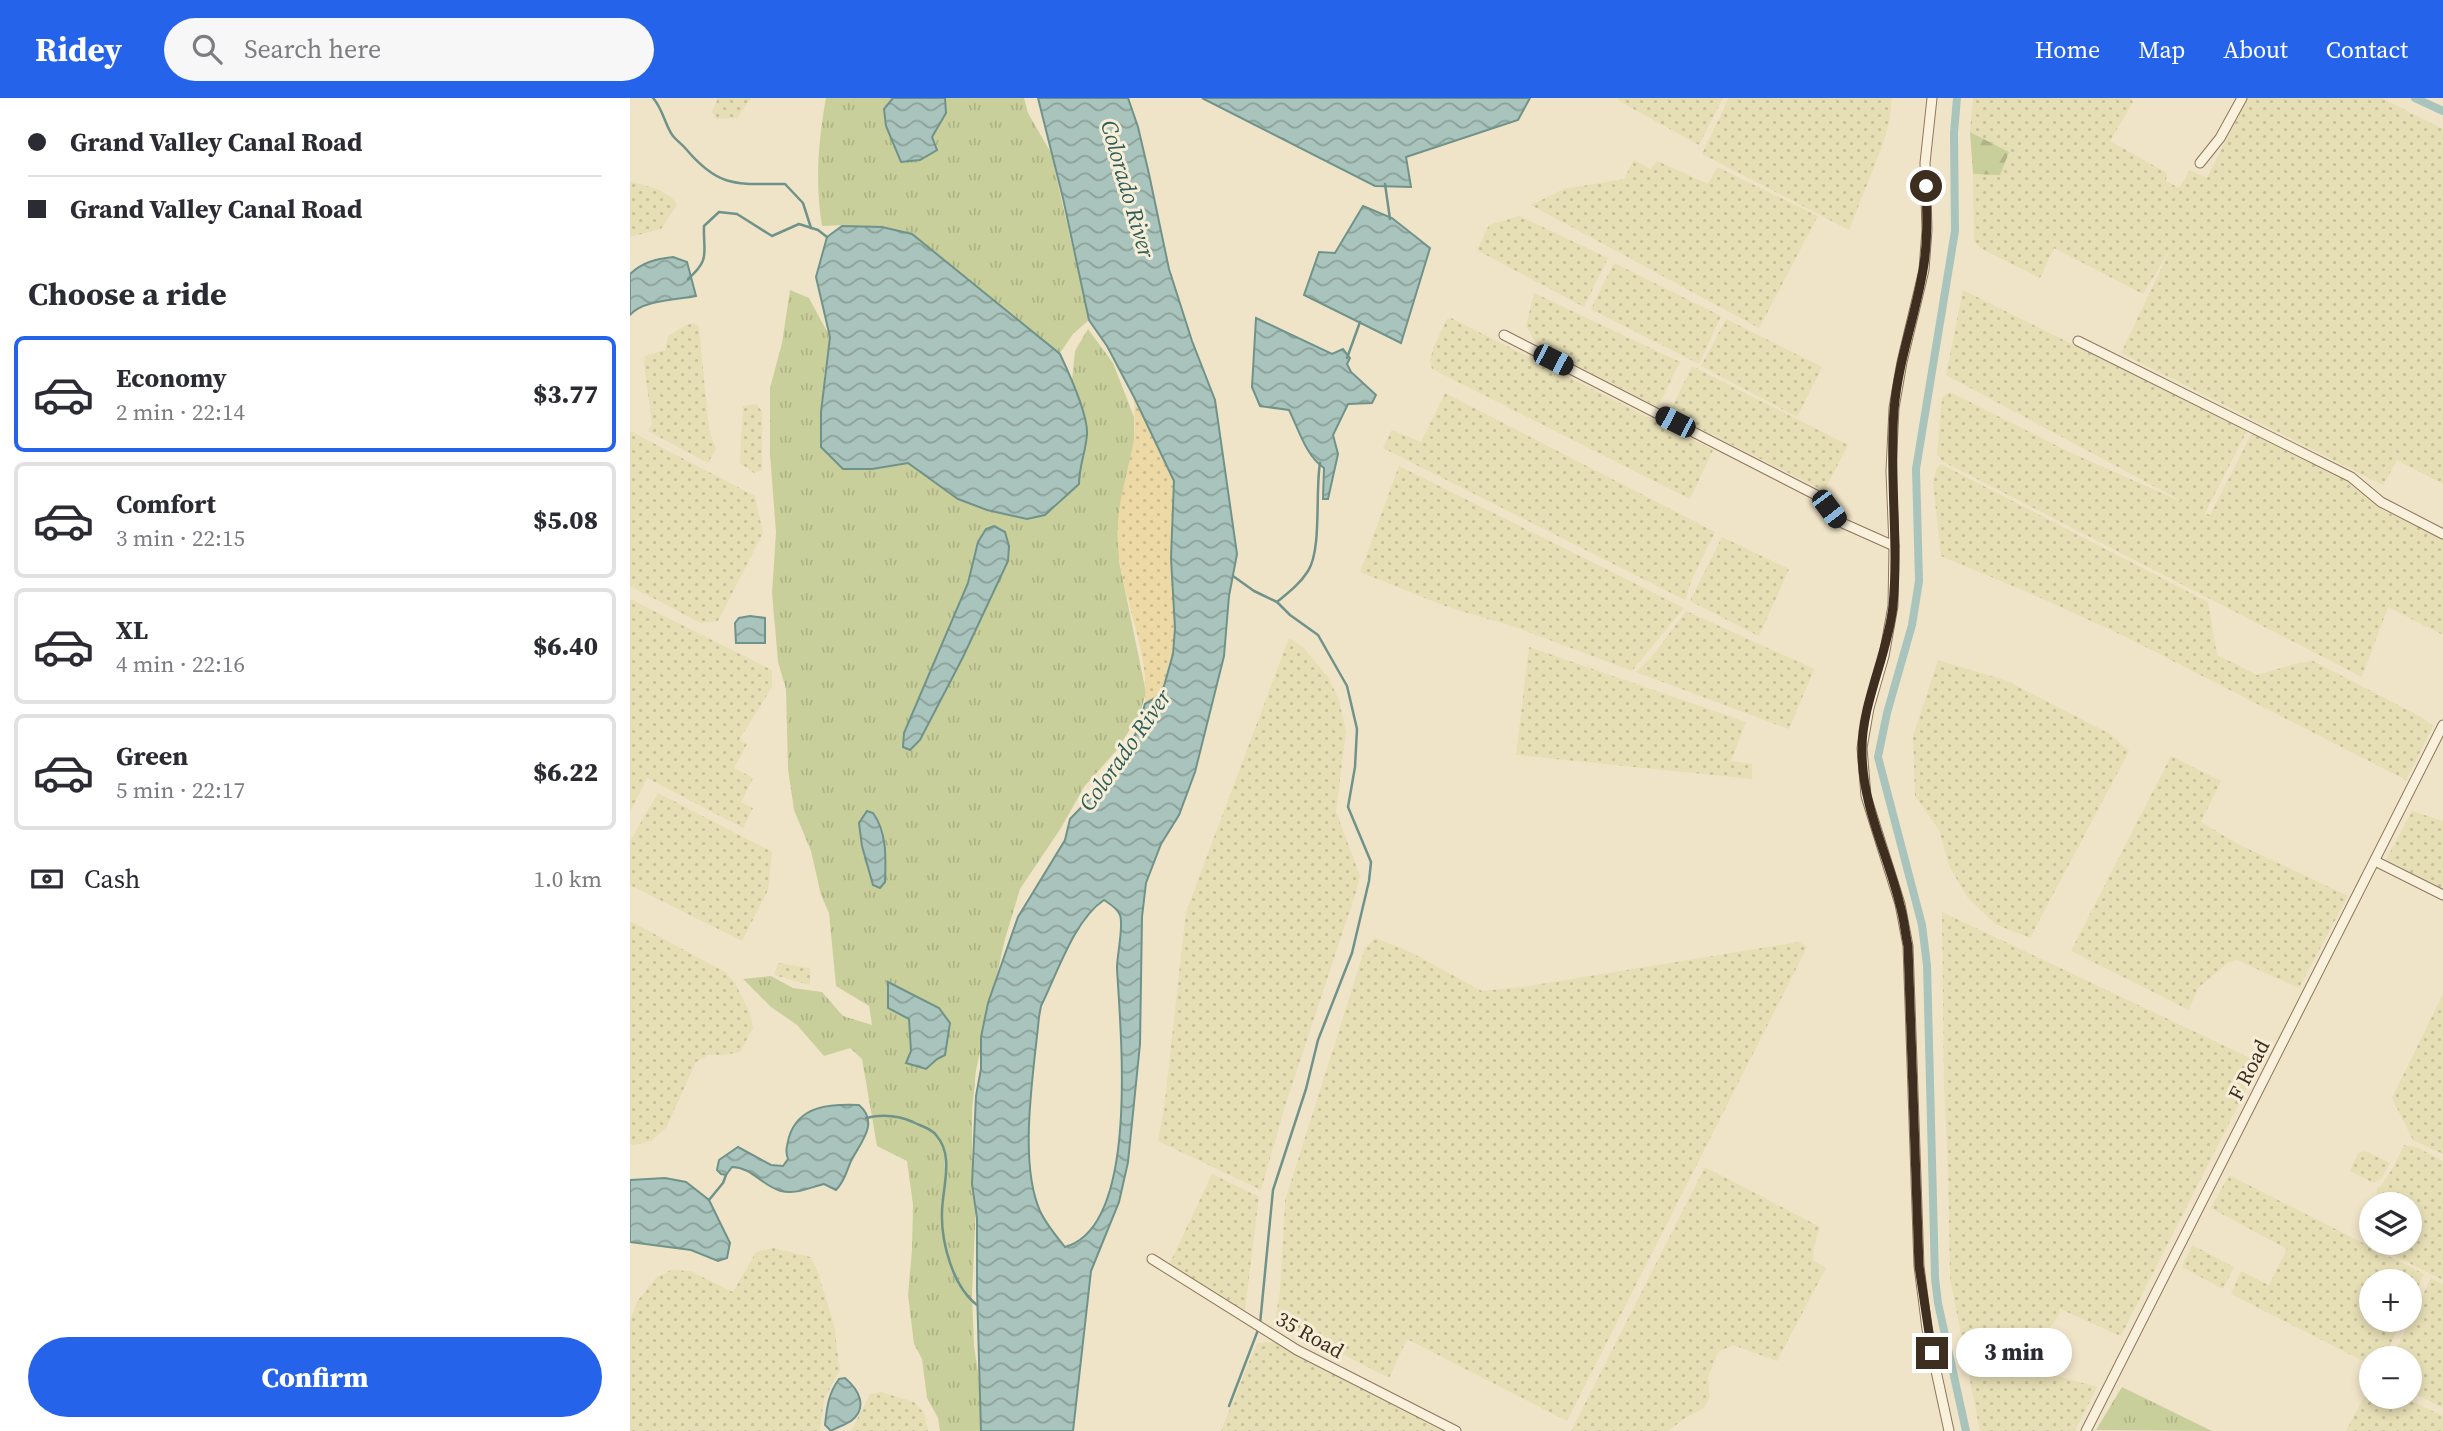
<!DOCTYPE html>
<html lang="en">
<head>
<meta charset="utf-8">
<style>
  :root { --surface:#fff; --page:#f7f7f7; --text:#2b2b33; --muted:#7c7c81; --line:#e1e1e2; --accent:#2563eb }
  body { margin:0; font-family:"Source Serif 4",serif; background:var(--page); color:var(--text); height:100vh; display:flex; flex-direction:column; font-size:26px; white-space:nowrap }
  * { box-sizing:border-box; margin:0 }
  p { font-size:23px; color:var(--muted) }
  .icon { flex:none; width:38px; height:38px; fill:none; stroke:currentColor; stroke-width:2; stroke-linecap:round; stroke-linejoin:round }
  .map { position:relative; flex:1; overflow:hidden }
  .panel { display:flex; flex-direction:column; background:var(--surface); width:630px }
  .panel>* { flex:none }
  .hud { display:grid; align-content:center; height:154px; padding:0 28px; background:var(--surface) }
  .tools { position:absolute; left:1729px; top:1094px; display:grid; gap:14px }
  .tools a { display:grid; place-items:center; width:63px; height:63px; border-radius:50%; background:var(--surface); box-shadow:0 4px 10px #0003; font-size:35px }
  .end { position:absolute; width:32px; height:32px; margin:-16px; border:9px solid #3d2e20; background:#fff; box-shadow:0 0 0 4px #fff }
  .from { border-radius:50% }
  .bubble { position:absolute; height:49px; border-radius:24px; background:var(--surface); box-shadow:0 4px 10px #0003; font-size:23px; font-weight:800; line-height:49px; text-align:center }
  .car { position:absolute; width:21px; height:42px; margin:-21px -10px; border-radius:9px; box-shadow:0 0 5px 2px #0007; background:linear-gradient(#222 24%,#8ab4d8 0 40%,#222 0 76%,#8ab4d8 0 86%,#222 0) }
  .hud b { display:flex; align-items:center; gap:24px; height:66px; font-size:26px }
  .hud b+b { border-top:2px solid var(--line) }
  .hud i { width:18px; height:18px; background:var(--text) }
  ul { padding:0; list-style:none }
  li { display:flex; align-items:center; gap:21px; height:116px; margin:0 14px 10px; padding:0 14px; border:4px solid var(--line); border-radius:10px }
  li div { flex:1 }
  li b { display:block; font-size:26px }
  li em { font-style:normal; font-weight:800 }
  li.active { border-color:var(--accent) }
  li>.icon { width:63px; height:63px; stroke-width:1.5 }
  h2 { padding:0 28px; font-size:32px; line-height:84px }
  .pay { display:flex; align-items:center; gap:18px; height:77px; padding:0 28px; font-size:26px }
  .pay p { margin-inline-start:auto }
  .primary-button { display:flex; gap:14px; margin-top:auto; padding:14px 28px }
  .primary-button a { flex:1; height:80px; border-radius:42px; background:var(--accent); color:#fff; font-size:28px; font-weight:800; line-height:80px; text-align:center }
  header { display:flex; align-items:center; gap:42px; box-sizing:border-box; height:98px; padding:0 35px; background:var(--accent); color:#fff }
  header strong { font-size:33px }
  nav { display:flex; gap:38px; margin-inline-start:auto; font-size:24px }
  .search { width:490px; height:63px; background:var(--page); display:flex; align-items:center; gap:18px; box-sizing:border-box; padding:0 24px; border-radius:38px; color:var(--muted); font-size:26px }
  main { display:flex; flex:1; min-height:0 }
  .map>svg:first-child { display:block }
</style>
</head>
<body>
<header>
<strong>Ridey</strong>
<div class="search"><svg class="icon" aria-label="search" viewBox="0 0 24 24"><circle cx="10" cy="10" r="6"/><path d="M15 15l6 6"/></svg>Search here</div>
<nav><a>Home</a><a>Map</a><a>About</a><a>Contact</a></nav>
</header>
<main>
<section class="panel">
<div class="hud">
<b><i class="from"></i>Grand Valley Canal Road</b>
<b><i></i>Grand Valley Canal Road</b>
</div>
<h2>Choose a ride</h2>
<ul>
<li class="active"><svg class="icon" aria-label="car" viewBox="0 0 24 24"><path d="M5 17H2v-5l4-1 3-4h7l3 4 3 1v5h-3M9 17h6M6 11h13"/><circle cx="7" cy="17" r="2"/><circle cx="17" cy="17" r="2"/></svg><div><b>Economy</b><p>2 min · 22:14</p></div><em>$3.77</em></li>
<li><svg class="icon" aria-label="car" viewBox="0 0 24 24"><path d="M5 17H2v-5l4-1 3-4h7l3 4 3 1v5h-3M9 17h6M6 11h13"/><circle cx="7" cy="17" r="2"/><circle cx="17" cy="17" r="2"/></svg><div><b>Comfort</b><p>3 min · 22:15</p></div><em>$5.08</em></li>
<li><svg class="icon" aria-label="car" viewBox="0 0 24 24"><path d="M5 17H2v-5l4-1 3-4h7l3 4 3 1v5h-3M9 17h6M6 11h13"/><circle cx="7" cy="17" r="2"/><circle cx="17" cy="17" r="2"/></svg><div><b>XL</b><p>4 min · 22:16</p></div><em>$6.40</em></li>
<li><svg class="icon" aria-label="car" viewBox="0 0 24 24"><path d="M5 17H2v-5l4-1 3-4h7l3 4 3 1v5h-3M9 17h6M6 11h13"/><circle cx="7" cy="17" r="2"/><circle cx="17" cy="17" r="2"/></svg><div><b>Green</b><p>5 min · 22:17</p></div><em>$6.22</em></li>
</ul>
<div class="pay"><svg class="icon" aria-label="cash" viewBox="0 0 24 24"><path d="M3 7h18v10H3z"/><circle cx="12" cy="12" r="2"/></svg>Cash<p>1.0 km</p></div>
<div class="primary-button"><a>Confirm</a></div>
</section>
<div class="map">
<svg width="1813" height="1333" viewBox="0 0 1813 1333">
  <defs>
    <pattern id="farmland-dots" width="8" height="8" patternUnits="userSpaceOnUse" patternTransform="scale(1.75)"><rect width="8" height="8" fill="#e6deb5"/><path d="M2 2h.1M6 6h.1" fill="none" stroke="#c6bf9b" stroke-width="1.8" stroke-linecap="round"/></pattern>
    <pattern id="grass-tufts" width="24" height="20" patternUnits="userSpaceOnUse" patternTransform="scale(1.75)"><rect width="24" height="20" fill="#c9cf9b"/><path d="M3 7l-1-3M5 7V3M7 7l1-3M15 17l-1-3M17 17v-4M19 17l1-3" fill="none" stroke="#aeb285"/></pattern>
    <pattern id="forest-firs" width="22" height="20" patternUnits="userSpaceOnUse" patternTransform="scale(1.75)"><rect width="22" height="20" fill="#c9cf9b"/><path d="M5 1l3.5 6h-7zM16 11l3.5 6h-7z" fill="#aeb285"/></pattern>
    <pattern id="sand-dots" width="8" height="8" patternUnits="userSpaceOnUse" patternTransform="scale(1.75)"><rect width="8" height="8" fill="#ecd9a5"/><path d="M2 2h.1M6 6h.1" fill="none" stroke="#cbbb8e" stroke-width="1.8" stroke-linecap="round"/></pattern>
    <pattern id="water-waves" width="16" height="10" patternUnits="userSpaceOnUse" patternTransform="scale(1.75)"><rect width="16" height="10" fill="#a9c4bc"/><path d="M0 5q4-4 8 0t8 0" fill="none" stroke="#8ba098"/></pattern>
  </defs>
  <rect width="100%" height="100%" fill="#f0e4c8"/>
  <g fill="url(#farmland-dots)">
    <path d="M88 0H121L107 20 87 21 82 14Z"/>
    <path d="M988 0H1093L1069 47 989 3Z"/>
    <path d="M1099 0H1262L1260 20 1253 46 1219 132 1072 56Z"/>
    <path d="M1343 0H1500L1503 4 1480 43 1537 75 1536 83 1549 90 1560 72 1577 80 1617 0H1751L1813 31V386L1767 362 1753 387 1491 255 1541 150 1513 196 1424 150 1410 180 1352 151 1344 143 1343 76H1369L1379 54 1340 34Z"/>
    <path d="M1004 62 1020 71 1027 63 1078 86 1087 69 1188 118 1129 230 901 107 934 91 994 81Z"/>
    <path d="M0 83 30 92 43 101 47 107 31 131 0 139Z"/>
    <path d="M889 118 978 160 954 209 847 152 859 127Z"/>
    <path d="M984 165 1091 218 1069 266 961 211Z"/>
    <path d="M1333 192 1617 333 1575 415 1580 417 1623 333 1715 379 1753 412 1813 441V537L1758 509 1732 579 1312 363 1307 357 1312 300 1320 294 1439 354 1557 406 1316 277Z"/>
    <path d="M904 195 1050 264 1028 309 912 250 904 242 896 228Z"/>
    <path d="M821 220 1083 352 1060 401 802 271 800 262 804 248 817 221Z"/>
    <path d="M1096 221 1192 269 1167 319 1071 268Z"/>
    <path d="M65 225 69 230 79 332 86 351 78 365 18 333 22 326 14 266 15 258 35 252 38 238 56 227Z"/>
    <path d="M1062 268 1218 347 1194 393 1039 315Z"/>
    <path d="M815 295 1085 434 1061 483 1055 502 753 350 762 332 791 344Z"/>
    <path d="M127 306 132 314V372L124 375 110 365 113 308Z"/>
    <path d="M0 333 125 398 133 435 88 523 71 525 0 488Z"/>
    <path d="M1311 366 1578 504 1587 557 1627 577 1668 565 1683 563 1793 620 1803 628 1776 682 1496 539 1411 500 1311 458 1303 385 1306 371Z"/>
    <path d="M769 368 1054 510 1002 573 888 530 815 508 730 474Z"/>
    <path d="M1092 439 1159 471 1129 538 1060 503Z"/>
    <path d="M0 501 142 572V589L109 642 117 646 104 670 123 680 111 704 123 710 113 730 17 680 0 714Z"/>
    <path d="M1056 513 1184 571 1159 631 1006 574 1024 556Z"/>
    <path d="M659 540 673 549 698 579 709 602 716 634 706 714 730 778 726 794 656 1005 631 1092 528 1043 534 1011 556 814Z"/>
    <path d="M899 549 1116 624 1101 663 1122 666V681L886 657Z"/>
    <path d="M1308 562 1377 583 1480 636 1499 653 1400 840 1365 826 1338 800 1320 770 1309 732 1285 698 1283 638Z"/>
    <path d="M1541 658 1591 683 1571 724 1608 746 1718 798 1669 890 1607 862 1598 865 1568 890 1559 912 1441 853Z"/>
    <path d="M28 695 142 754 138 792 112 843 0 787V743Z"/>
    <path d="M1782 713 1813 723V791L1756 762Z"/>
    <path d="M1312 814 1618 959 1628 968 1491 1238 1430 1211 1429 1217 1416 1235 1406 1261 1409 1273 1467 1289 1445 1333H1350L1320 1181 1318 1069 1314 987Z"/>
    <path d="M0 823 95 874 105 885 120 915 123 930 110 954 93 957H78L66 964 36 1030 21 1043 4 1047 0 1046Z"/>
    <path d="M745 840 778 853 852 893 893 889 1169 844 1177 849 937 1323 777 1241 759 1280 645 1222 650 1194 655 1103 735 850Z"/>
    <path d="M148 865 180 870V887L144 877Z"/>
    <path d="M1813 896V1056L1783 1042 1762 1000Z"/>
    <path d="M1774 1047 1788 1050 1813 1063V1182L1747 1149 1749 1145 1780 1144V1106H1746L1747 1090 1751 1088 1763 1070Z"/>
    <path d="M1735 1053 1760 1065 1751 1081 1744 1085 1720 1073 1728 1055Z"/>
    <path d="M1075 1069 1190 1129 1184 1148 1183 1162 1196 1170 1147 1263 1103 1247 1088 1254 1078 1280 1080 1298 1074 1310 1055 1320 1038 1333H941Z"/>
    <path d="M582 1076 629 1099 615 1212 589 1199 539 1167Z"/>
    <path d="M1599 1077 1794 1176 1780 1206V1183H1741V1222H1772L1754 1260H1741V1267L1601 1196 1611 1173 1639 1187 1657 1151 1581 1110Z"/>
    <path d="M1562 1147 1604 1169 1593 1191 1552 1169Z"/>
    <path d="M144 1150 180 1159 187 1172 204 1227 210 1272 194 1301 190 1333H0V1222L8 1202 27 1179 41 1172 60 1173 103 1194 126 1154Z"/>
    <path d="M1801 1180 1813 1186V1310L1780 1293V1260H1762Z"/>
    <path d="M644 1244 814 1333H591L627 1245Z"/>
    <path d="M1741 1286V1298L1773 1299 1813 1318V1333H1716Z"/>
    <path d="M251 1294 284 1304 294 1315 298 1333H221L240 1296Z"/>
  </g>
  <g fill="url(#grass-tufts)">
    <path d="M196 0H394L398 15 421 55 459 222 443 236 428 258 274 136 215 127 192 128C185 84 188 44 196 0Z"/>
    <path d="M160 192 179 200 200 239 194 279C245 331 296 399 371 414 386 417 397 424 412 418 426 412 438 395 449 386V370L457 334 442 282 445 253 458 231 483 265 504 319V345L489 463 516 594 510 616 486 653 454 689 431 730 390 791 375 841 358 917 346 972 342 1013V1061L346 1105 342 1197 344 1248 354 1313 355 1333H310L308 1320 297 1300 292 1261 284 1246 278 1197 282 1152 283 1107 277 1063 247 1048 232 961 220 950 194 958 167 927 141 909 113 881 141 878 163 890 192 894 213 918 242 927 239 908 206 888 199 815 191 797 181 753 164 712 158 671 156 591 148 564 142 495 146 434 140 356V290L152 245Z"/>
    <path d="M1492 1289 1582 1333 1466 1332Z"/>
  </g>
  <path fill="url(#forest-firs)" d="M1340 34 1379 54 1370 77 1343 76Z"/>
  <path fill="url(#sand-dots)" d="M504 299 544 383 541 460 545 530 543 556 534 588 528 598 515 606C521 557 491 498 488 448 485 411 496 382 503 347 506 332 504 314 504 299Z"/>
  <g fill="url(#water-waves)" stroke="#6f938a" stroke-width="2" fill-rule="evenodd">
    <path d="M263 0H315L316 15 302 39 307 52 290 62 271 64 256 28 254 11Z"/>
    <path d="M408 0H498L508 29 519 76 539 171 562 243 585 302 607 456 599 498 594 558 565 674 549 717 531 746 516 785 512 819 510 946 498 1064 489 1104 461 1173 443 1333H351L347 1191V1120L342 1086 346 998 351 971V939L358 905 388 819 435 742 440 721 471 689 492 661 507 633 515 606 528 598 534 588 543 556 545 530 541 460 544 383 504 299 477 248 459 222 433 100ZM474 802C480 806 487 810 490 817 494 828 487 856 487 870 490 930 511 1128 435 1149 426 1138 416 1126 410 1113 388 1063 404 973 409 919L411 908C427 876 444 822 474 802Z"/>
    <path d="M572 0H900L888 22 776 59 781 89 745 88Z"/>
    <path d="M733 108 762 120 800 150 771 245 674 197 689 154 705 155Z"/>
    <path d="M212 128 252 129 282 136 430 256C438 273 458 317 457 336 456 353 449 368 449 386L415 417 397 421 357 412 328 401 278 365 242 371H213L191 349V314L200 239 186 179 197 139Z"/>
    <path d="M43 159 57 164 66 198C47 202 12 202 0 217V176C13 164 26 161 43 159Z"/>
    <path d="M626 220 702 256 713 251 720 260 717 266 721 274 746 297 742 305 718 306 703 337 708 356 698 401H693L694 370C676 358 669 332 659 312L630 308 622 289Z"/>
    <path d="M364 428 375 434 379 448 378 463 333 559 290 642 280 652 273 649 274 635 338 485 348 444 356 431Z"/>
    <path d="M120 518 135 520V545H106L105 525 109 520Z"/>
    <path d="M237 713 243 715C257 734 256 760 255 784L250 790 243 787 232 748 229 725Z"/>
    <path d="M258 884 309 910 320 925 315 957 307 961 296 971 276 965 281 953 279 921 258 910Z"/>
    <path d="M229 1007C250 1025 230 1045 221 1063 216 1074 215 1083 206 1092L194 1086C181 1089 165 1097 151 1093 132 1088 122 1069 102 1069L96 1077 91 1076 87 1072 89 1062 108 1049 141 1067 153 1068 158 1061C155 1053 157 1048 159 1039 169 1007 200 1006 229 1007Z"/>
    <path d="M35 1080 56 1084 79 1102 100 1145 97 1160 88 1163 61 1152 0 1144V1082Z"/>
    <path d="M215 1280C228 1291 239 1309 221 1323 215 1327 207 1329 201 1333L195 1327C197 1310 198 1296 209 1281Z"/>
  </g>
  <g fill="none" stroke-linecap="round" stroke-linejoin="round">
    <g stroke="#6f938a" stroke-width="2.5">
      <path d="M23 0C32 10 34 23 41 35 44 41 51 45 56 51 89 90 106 86 155 86L173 105 181 130"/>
      <path d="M755 86 760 121"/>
      <path d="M58 181C81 161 73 155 74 128L89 114 107 116 142 138 169 126 188 132 197 139"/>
      <path d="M717 260 730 224"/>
      <path d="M603 478 624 493 647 504 660 517 688 537 717 588 727 631 725 669 718 709 741 764 739 783 722 855 688 942 676 991 643 1092 630 1226"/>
      <path d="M647 504C658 495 670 486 678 473 692 451 685 394 690 365"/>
      <path d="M236 1020C253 1016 267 1017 283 1024 290 1028 301 1030 306 1037 325 1058 312 1090 312 1115 311 1144 323 1189 347 1207"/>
      <path d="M79 1102 93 1085 96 1077"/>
      <path d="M599 1308 628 1232"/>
    </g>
    <g stroke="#a9c4bc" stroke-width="8">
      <path d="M1327 0 1324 35 1325 133 1286 371 1289 483 1282 527 1257 615 1248 659 1292 827 1297 867 1305 1180 1308 1205 1336 1333"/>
      <path d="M1785 0 1813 13"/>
    </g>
    <g stroke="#8d765c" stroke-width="11">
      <g id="minor">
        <path d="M1302 0 1295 65 1297 132 1294 172 1272 264 1264 310 1261 373 1264 448 1263 508 1254 558 1239 610 1232 650 1236 698 1270 806 1278 848 1289 1168 1297 1231 1319 1333"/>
        <path d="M1570 65 1590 40 1612 0"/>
        <path d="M874 237 1190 399 1208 423 1264 448"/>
        <path d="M1448 243 1721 379 1751 404 1813 436"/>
        <path d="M1745 763 1813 797"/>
        <path d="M522 1161 667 1252 826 1333"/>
        <path d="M1456 1333 1813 627"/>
      </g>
    </g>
    <use href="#minor" stroke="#faf1dc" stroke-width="9"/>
  </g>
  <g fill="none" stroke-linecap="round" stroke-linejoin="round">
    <path stroke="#3d2e20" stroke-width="9" d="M1296 88C1297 116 1298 144 1293 172 1285 219 1268 264 1264 312 1259 378 1269 443 1263 508 1258 556 1231 607 1232 653 1232 708 1257 754 1270 807 1274 820 1275 835 1278 848L1289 1168 1302 1255"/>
  </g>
  <g text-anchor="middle" stroke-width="6" stroke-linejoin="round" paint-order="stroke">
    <g font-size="21" fill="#3d2e20" stroke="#f7eed8">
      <text transform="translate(1619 972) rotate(-63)" y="7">F Road</text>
      <text transform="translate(680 1237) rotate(29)" y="7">35 Road</text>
    </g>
    <g font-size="23" font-style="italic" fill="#2f5d5a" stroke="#f7eed8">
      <text transform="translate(498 91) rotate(74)" y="8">Colorado River</text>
      <text transform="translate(495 652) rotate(-55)" y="8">Colorado River</text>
    </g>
  </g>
</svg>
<div class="tools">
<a><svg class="icon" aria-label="layers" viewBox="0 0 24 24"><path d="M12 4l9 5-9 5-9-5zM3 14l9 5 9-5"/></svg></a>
<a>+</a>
<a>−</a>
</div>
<i class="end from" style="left:1296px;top:88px"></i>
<i class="end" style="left:1302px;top:1255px"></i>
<div class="bubble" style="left:1326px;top:1230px;width:116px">3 min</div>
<i class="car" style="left:923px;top:262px;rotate:117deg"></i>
<i class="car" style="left:1045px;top:324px;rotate:297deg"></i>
<i class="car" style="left:1199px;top:411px;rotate:143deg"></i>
</div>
</main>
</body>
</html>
